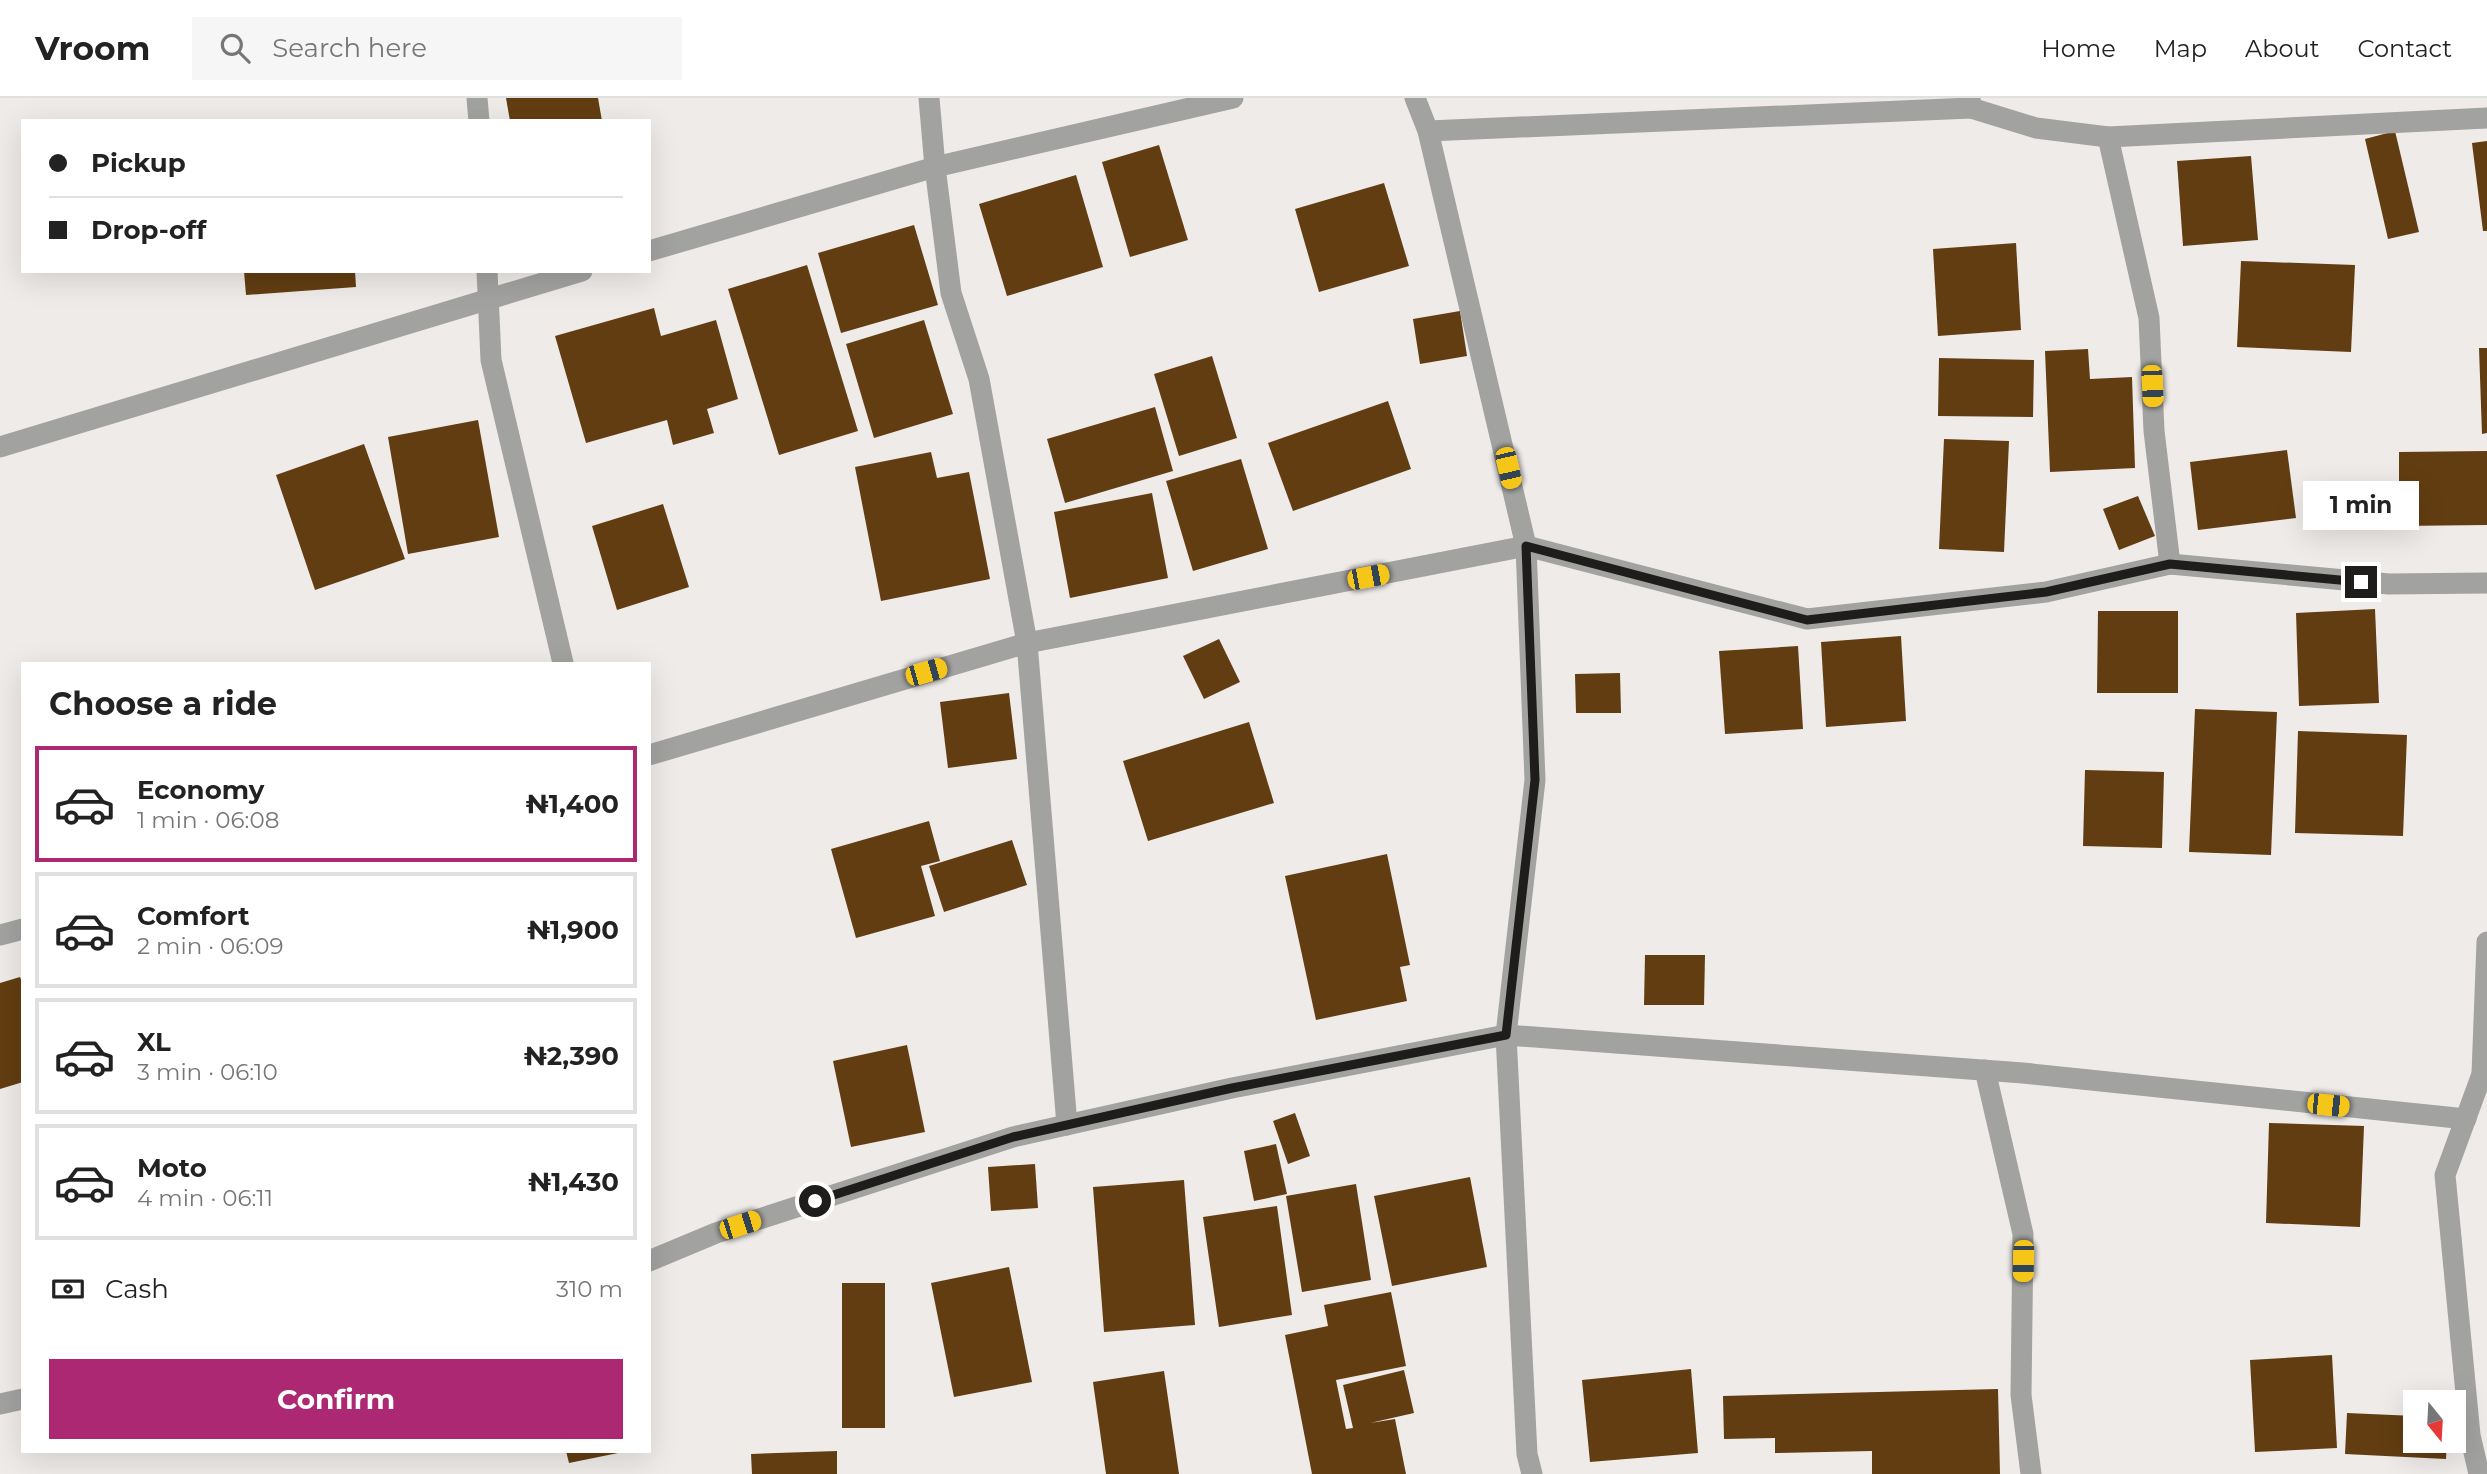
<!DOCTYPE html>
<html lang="en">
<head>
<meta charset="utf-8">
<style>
  :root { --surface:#fff; --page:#f6f6f6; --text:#222; --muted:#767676; --line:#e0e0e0; --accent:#ac2872 }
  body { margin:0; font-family:Montserrat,sans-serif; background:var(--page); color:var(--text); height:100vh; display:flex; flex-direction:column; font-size:26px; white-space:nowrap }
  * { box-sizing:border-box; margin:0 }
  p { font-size:23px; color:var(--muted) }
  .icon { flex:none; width:38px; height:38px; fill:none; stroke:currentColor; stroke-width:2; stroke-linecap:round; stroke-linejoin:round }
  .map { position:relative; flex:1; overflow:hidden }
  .sheet { position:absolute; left:21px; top:564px; width:630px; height:791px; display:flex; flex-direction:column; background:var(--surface); border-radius:0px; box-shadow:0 7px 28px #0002 }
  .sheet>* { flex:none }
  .top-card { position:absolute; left:21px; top:21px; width:630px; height:154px; border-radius:0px; box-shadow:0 7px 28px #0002; display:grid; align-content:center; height:154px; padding:0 28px; background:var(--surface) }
  .needle { width:46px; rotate:162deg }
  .tools { position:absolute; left:2403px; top:1292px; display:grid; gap:14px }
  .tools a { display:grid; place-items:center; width:63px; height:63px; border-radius:0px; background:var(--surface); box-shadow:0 7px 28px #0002; font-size:35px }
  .end { position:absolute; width:32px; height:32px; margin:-16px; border:9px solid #1e1d1c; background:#fff; box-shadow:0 0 0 4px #fff }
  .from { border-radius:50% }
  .bubble { position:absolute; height:49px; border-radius:0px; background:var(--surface); box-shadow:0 7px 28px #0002; font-size:23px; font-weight:700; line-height:49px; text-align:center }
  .car { position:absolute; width:21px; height:42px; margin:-21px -10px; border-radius:9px; box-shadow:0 0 5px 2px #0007; background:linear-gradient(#f5c518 24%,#345 0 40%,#f5c518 0 76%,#345 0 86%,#f5c518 0) }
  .top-card b { display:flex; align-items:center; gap:24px; height:66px; font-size:26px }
  .top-card b+b { border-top:2px solid var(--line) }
  .top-card i { width:18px; height:18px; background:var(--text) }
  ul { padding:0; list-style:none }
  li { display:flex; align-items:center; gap:21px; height:116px; margin:0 14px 10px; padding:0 14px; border:4px solid var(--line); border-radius:0px }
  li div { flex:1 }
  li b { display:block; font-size:26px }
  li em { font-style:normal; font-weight:700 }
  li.selected { border-color:var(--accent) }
  li>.icon { width:63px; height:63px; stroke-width:1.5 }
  h2 { padding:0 28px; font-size:32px; line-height:84px }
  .pay { display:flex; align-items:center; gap:18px; height:77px; padding:0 28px; font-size:26px }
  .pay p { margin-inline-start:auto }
  .cta { display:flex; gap:14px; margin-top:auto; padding:14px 28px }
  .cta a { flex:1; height:80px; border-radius:0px; background:var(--accent); color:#fff; font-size:28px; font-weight:700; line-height:80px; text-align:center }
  header { display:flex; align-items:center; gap:42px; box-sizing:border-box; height:98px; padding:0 35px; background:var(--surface); border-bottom:2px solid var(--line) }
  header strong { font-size:33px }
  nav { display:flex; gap:38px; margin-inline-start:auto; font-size:24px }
  .search { width:490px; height:63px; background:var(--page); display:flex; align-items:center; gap:18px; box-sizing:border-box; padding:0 24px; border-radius:0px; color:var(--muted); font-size:26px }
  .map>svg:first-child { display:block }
</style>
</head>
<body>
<header>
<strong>Vroom</strong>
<div class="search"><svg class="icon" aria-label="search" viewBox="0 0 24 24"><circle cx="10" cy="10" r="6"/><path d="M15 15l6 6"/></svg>Search here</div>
<nav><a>Home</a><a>Map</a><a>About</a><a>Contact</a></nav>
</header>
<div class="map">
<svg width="2487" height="1376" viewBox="0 0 2487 1376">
  <rect width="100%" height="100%" fill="#efebe9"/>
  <g fill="#623d11">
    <path d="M506 0H598L602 23H510Z"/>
    <path d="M2395 33 2419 134 2388 141 2365 41Z"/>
    <path d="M2487 43V133H2483L2472 45Z"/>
    <path d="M1159 47 1188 142 1130 159 1102 64Z"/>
    <path d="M2251 58 2258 142 2183 148 2177 63Z"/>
    <path d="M1076 77 1103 169 1007 198 979 106Z"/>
    <path d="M1384 85 1409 168 1319 194 1295 111Z"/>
    <path d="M914 127 938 207 841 235 818 155Z"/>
    <path d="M2016 145 2021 232 1938 238 1933 151Z"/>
    <path d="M2241 163 2355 167 2351 254 2237 249Z"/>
    <path d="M807 167 858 333 779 357 728 191Z"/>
    <path d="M244 173H355L356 189 246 197Z"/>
    <path d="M654 210 661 238 716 222 738 301 707 311 714 335 673 347 667 322 586 345 555 238Z"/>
    <path d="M1460 213 1467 258 1420 266 1413 221Z"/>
    <path d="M924 222 953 316 874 340 846 246Z"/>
    <path d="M2479 250H2487V335L2482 336Z"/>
    <path d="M2088 251 2090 281 2132 279 2135 370 2050 374 2045 253Z"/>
    <path d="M1212 258 1237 340 1179 358 1154 276Z"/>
    <path d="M1939 260 2034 262 2033 319 1938 318Z"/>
    <path d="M1388 303 1411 371 1293 413 1268 345Z"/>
    <path d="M1155 309 1173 373 1065 405 1047 341Z"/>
    <path d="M478 322 499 439 408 456 388 339Z"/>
    <path d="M1944 341 2009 343 2004 454 1939 451Z"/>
    <path d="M364 346 405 461 315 492 276 377Z"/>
    <path d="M2287 352 2296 420 2198 432 2190 364Z"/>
    <path d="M2487 353V427L2399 428V354Z"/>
    <path d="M931 354 937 380 969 374 990 481 881 503 855 369Z"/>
    <path d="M1241 361 1268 451 1193 473 1166 383Z"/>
    <path d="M1152 395 1168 480 1070 500 1054 414Z"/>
    <path d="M2138 398 2155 438 2119 452 2103 411Z"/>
    <path d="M663 406 689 489 617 512 592 428Z"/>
    <path d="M2375 511 2379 605 2299 608 2296 515Z"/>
    <path d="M2098 513H2178V595H2097Z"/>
    <path d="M1901 538 1906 623 1826 629 1821 544Z"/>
    <path d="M1219 541 1240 584 1204 601 1183 558Z"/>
    <path d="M1798 548 1803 631 1725 636 1719 553Z"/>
    <path d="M1620 575 1621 615H1576L1575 576Z"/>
    <path d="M1009 595 1017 661 948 670 940 604Z"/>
    <path d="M2195 611 2277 614 2271 757 2189 754Z"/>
    <path d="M1249 624 1274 705 1148 743 1123 663Z"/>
    <path d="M2298 633 2407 637 2403 738 2295 735Z"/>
    <path d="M2085 672 2164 674 2162 750 2083 748Z"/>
    <path d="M929 723 940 763 921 768 935 818 856 840 831 751Z"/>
    <path d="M1012 742 1027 787 944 814 929 768Z"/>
    <path d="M1387 756 1410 867 1400 869 1407 903 1316 922 1285 778Z"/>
    <path d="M1645 857H1705L1704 907H1644Z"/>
    <path d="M20 879 23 887V984L0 991V885Z"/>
    <path d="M907 947 925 1034 851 1049 833 963Z"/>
    <path d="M1295 1015 1310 1058 1288 1066 1273 1023Z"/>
    <path d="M2269 1025 2364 1028 2360 1129 2266 1125Z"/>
    <path d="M1276 1046 1287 1096 1254 1103 1244 1053Z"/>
    <path d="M1035 1066 1038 1110 991 1113 988 1069Z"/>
    <path d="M1470 1079 1487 1169 1392 1188 1374 1098Z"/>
    <path d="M1184 1082 1195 1227 1104 1234 1093 1089Z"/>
    <path d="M1356 1086 1371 1182 1302 1194 1286 1098Z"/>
    <path d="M1277 1108 1292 1217 1219 1229 1203 1119Z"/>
    <path d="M1009 1169 1032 1284 954 1299 931 1185Z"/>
    <rect x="842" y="1185" width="43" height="145"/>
    <path d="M1391 1194 1406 1268 1336 1282 1346 1331 1353 1330 1343 1287 1404 1272 1414 1315 1370 1325 1395 1321 1406 1376H1312L1285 1237 1328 1228 1324 1207Z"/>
    <path d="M2332 1257 2337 1350 2255 1354 2250 1262Z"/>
    <path d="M1691 1271 1698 1355 1590 1364 1582 1282Z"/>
    <path d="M1164 1273 1179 1376H1106L1093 1284Z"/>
    <path d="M1998 1291 2000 1376H1872V1353L1775 1355V1340L1724 1341 1723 1298Z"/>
    <path d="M2347 1315 2415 1318V1342H2447L2446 1361 2345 1356Z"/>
    <path d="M566 1353H623V1354L569 1365Z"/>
    <path d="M837 1353V1376H752L751 1356Z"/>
  </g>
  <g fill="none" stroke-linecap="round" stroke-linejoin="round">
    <g stroke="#a2a2a0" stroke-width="21">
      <path d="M477 0 479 23"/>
      <path d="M929 0 935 69 951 195 979 281 1027 545 1067 1027"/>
      <path d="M1415 0 1428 33 1526 448 1535 682 1506 937 1527 1356 1532 1376"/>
      <path d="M1970 0 1971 10 2036 30 2108 39 2487 20"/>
      <path d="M1428 33 1971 10"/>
      <path d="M2108 39 2149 220 2154 333 2170 466"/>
      <path d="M649 153 935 69 1233 0"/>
      <path d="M487 173 491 262 563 565"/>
      <path d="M0 349 582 173"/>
      <path d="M649 657 1027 545 1526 448 1807 521 2046 494 2170 466 2389 486 2487 485"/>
      <path d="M0 837 23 831"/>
      <path d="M1985 972 2023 1136 2021 1297 2031 1376"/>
      <path d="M2482 976 2487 844"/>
      <path d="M649 1163 716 1135 1013 1039 1232 990 1506 937 2023 975 2466 1021"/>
      <path d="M0 1306 23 1301"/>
      <path d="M2479 1376 2470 1337 2445 1077 2482 976H2487"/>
    </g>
  </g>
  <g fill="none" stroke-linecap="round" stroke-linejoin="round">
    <path stroke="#1e1d1c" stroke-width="9" d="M815 1103 1013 1039 1232 990 1506 937 1535 682 1526 448 1807 522 2046 494 2170 466 2361 484"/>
  </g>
</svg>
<div class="tools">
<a><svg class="needle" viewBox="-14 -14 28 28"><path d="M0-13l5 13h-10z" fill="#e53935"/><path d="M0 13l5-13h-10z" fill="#767676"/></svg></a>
</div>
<i class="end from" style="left:815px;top:1103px"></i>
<i class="end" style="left:2361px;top:484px"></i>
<div class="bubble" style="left:2303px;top:383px;width:116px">1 min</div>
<i class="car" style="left:2152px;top:288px;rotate:177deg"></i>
<i class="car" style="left:1508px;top:370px;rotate:167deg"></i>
<i class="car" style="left:1368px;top:479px;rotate:79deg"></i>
<i class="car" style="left:926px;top:574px;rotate:74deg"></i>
<i class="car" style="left:2328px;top:1007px;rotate:96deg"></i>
<i class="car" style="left:740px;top:1127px;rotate:72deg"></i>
<i class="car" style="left:2023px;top:1163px;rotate:181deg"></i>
<div class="top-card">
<b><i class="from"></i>Pickup</b>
<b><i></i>Drop-off</b>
</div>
<section class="sheet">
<h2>Choose a ride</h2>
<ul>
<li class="selected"><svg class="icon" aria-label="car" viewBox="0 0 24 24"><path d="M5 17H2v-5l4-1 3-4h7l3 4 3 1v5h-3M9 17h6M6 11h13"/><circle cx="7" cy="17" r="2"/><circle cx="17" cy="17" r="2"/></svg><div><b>Economy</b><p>1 min · 06:08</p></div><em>₦1,400</em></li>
<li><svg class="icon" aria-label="car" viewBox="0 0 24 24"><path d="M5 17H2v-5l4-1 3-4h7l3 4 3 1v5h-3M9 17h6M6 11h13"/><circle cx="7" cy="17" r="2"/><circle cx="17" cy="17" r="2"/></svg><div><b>Comfort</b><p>2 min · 06:09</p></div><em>₦1,900</em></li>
<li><svg class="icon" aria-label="car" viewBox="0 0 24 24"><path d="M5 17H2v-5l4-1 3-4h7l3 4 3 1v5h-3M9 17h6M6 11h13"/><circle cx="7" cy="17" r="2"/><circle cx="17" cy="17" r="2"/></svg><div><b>XL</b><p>3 min · 06:10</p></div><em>₦2,390</em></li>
<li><svg class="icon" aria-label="car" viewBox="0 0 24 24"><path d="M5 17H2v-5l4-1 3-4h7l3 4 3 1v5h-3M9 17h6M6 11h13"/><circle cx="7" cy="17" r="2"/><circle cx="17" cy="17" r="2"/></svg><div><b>Moto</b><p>4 min · 06:11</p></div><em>₦1,430</em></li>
</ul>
<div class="pay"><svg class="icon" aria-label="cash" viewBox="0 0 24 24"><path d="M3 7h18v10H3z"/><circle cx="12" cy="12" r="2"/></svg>Cash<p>310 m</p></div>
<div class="cta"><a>Confirm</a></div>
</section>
</div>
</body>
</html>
